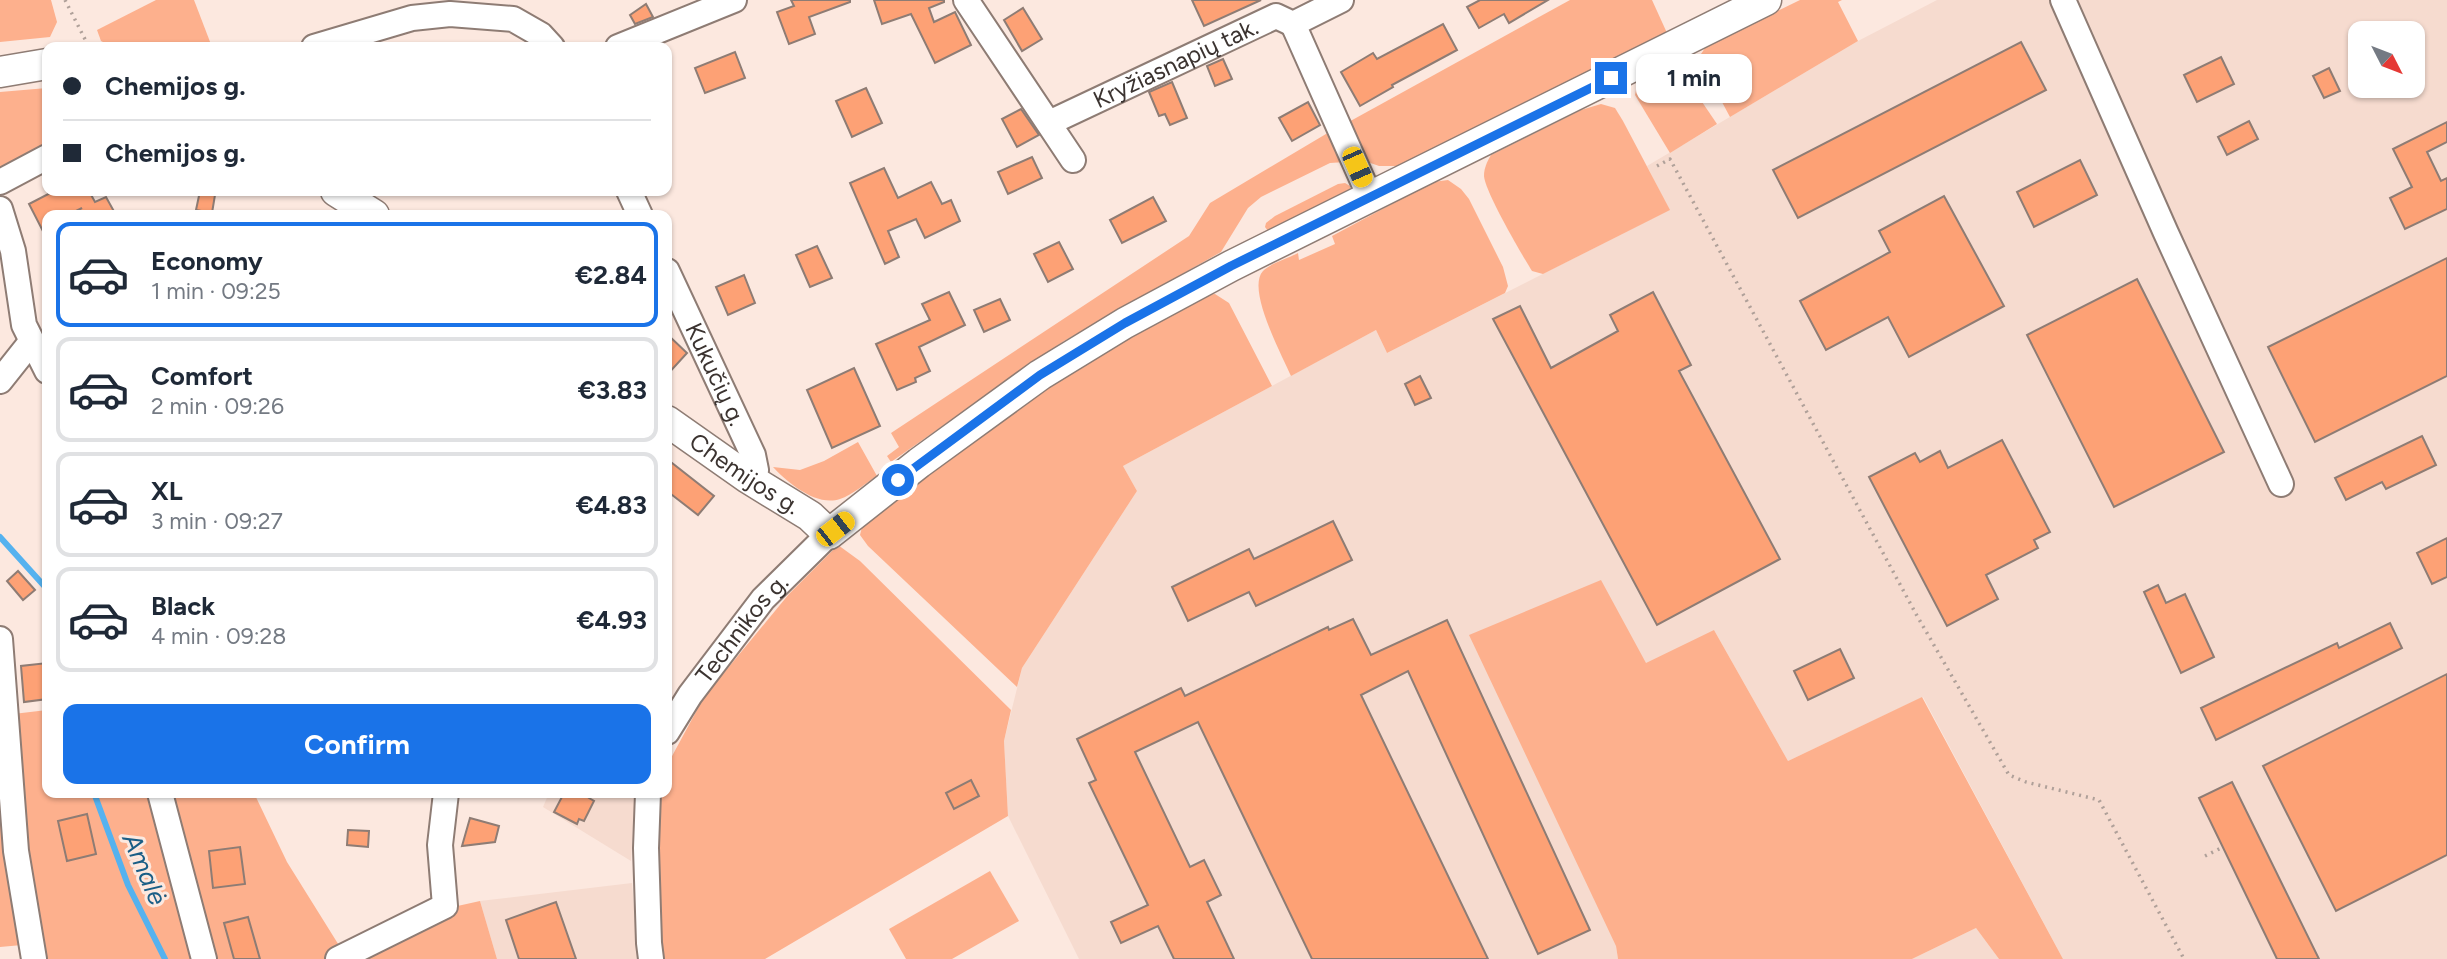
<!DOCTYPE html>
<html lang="en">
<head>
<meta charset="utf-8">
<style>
  :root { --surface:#fff; --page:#f2f2f3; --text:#1f2937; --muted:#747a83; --line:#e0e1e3; --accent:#1a73e8 }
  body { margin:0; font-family:Figtree,sans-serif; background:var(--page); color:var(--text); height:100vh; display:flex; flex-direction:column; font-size:26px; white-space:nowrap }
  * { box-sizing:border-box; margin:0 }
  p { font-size:23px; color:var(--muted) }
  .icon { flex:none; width:38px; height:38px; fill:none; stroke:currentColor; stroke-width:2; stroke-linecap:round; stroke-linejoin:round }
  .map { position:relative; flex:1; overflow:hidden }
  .panel { position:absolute; left:42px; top:210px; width:630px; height:588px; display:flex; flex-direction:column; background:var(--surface); border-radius:14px; box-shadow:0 2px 5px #0004 }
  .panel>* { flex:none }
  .banner { position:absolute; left:42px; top:42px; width:630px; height:154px; border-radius:14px; box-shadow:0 2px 5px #0004; display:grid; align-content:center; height:154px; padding:0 21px; background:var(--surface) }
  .needle { width:46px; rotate:132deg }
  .fabs { position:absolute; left:2348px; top:21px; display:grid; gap:14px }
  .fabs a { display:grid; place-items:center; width:77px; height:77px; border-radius:14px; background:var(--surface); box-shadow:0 2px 5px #0004; font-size:35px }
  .end { position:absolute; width:32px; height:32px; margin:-16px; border:9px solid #1a73e8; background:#fff; box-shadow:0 0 0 4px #fff }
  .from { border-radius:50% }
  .bubble { position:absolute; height:49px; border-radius:14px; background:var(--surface); box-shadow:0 2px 5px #0004; font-size:23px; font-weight:700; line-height:49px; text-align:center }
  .car { position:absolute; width:21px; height:42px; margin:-21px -10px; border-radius:9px; box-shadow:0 0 5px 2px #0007; background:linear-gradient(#f5c518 24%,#345 0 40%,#f5c518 0 76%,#345 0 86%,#f5c518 0) }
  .banner b { display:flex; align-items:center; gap:24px; height:66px; font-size:26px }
  .banner b+b { border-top:2px solid var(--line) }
  .banner i { width:18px; height:18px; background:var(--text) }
  ul { padding:12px 0 0; list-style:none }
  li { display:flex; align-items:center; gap:21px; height:105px; margin:0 14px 10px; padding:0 7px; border:4px solid var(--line); border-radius:14px }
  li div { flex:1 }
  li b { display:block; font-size:26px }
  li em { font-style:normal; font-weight:700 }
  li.selected { border-color:var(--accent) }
  li>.icon { width:63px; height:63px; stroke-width:1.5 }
  .action { display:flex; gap:14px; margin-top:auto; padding:14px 21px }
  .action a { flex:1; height:80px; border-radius:14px; background:var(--accent); color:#fff; font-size:28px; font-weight:700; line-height:80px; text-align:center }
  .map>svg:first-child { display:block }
</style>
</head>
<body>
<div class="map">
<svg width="2447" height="959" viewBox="0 0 2447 959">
  <rect width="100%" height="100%" fill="#fce8df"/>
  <g fill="#f6dbcf" fill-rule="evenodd">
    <path d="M1937 0H2447V959H2063L1923 697 1788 761 1714 630 1616 946 1618 959H1079L1008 816 1004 741 1022 668 1137 491 1123 466 1376 330 1387 353 1669 210 1647 166 1858 41ZM2361 33H2413V86H2361Z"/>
    <path d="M549 793H635L631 861 543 807Z"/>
    <path d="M632 883 638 959H497L480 901Z"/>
    <path d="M1976 928 1999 959H1912Z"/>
  </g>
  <g fill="#fdb08d">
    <path d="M0 0H51L57 22 50 37 0 42Z"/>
    <path d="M156 0H194L212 47H113L101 41 97 30Z"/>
    <path d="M1570 0H1652L1667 33 1399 166H1379L1365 161 1345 124Z"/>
    <path d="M1800 0H1842L1838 2 1858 41 1730 117 1700 61 1701 54 1707 45Z"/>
    <path d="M1671 65 1679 68 1717 124 1670 153 1635 95 1637 85Z"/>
    <path d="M47 88V145L0 169V92Z"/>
    <path d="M1601 104 1615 108 1623 121 1670 210 1543 274 1532 271C1522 255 1485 192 1484 176 1484 168 1487 162 1491 155L1581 110Z"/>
    <path d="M1331 131 1345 162 1330 163 1261 197 1248 208 1221 252 1064 341 891 462 887 456 899 447 891 433 1189 236 1210 203Z"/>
    <path d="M1448 180 1461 189 1469 199 1503 267 1508 286 1505 293 1387 353 1376 330 1291 376C1282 355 1246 289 1263 271 1271 263 1289 258 1298 253L1299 260 1335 244 1332 236 1433 182Z"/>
    <path d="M1345 183 1350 186V190L1344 196 1268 231 1265 227 1266 223 1275 216 1338 184Z"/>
    <path d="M1215 294 1229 303 1272 386 1123 466 1137 491 1022 668 1017 687 868 546 860 535 863 523 1040 392 1132 336 1206 295Z"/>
    <path d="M858 442 877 476C866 483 852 495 840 499 816 507 787 482 773 467L800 470 824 461Z"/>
    <path d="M838 545 860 561 1011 710 1004 741 1008 816 765 959H663L657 897 660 797 662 793H667V773L671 758 704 697 789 594Z"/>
    <path d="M1601 580 1646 663 1714 630 1788 761 1922 697 2063 959H1999L1976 928 1912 959H1618L1616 946 1469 635Z"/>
    <path d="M0 669 5 715 47 710V793H254L287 862 345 955 453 907 480 901 497 959H34L33 944 0 947Z"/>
    <path d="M990 871 1019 921 952 959H906L889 929Z"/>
  </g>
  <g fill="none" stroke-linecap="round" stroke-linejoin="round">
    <g stroke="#55b2ef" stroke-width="6">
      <path d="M0 537 47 589"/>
      <path d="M94 793 128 885 165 959"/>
    </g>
  </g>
  <g fill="#fda175" stroke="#8e7c74" stroke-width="2">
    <path d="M791 0H850V2L809 17 815 34 789 44 777 12 794 6Z"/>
    <path d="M874 0H944V2L929 8 934 22 955 12 971 45 935 63 911 14 882 24Z"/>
    <path d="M1192 0H1261L1204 26Z"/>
    <path d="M1480 0H1548L1509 23 1504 14 1479 28 1467 7Z"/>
    <path d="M646 4 653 17 635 24 630 15Z"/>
    <path d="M1023 8 1042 39 1022 51 1004 20Z"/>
    <path d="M1443 24 1457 50 1392 85 1393 87 1360 106 1341 72 1373 53 1377 59Z"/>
    <path d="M2021 42 2046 90 1798 218 1773 170Z"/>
    <path d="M735 52 745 78 705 93 695 68Z"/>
    <path d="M2221 57 2234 84 2197 102 2184 75Z"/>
    <path d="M1223 59 1232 79 1215 86 1207 66Z"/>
    <path d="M2329 68 2340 91 2324 98 2313 76Z"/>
    <path d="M1172 82 1187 118 1170 125 1165 114 1159 116 1149 92Z"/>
    <path d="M866 88 882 123 852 137 836 101Z"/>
    <path d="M1308 102 1320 125 1292 141 1279 118Z"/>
    <path d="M1021 109 1039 135 1017 147 1002 119Z"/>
    <path d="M2249 121 2258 139 2227 155 2218 137Z"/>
    <path d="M2447 122V142L2427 152 2441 181 2447 178V209L2405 229 2390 198 2412 187 2393 149Z"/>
    <path d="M1032 157 1042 178 1008 194 998 172Z"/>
    <path d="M2080 160 2097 195 2034 227 2017 192Z"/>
    <path d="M884 168 898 198 931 182 942 204 951 200 960 221 925 238 916 219 888 231 899 257 885 264 850 183Z"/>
    <path d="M54 191H89L95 202 106 197 116 215H71L82 208 68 215H47V239L29 204Z"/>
    <path d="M200 191 215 195 212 213 196 210Z"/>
    <path d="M1944 196 2004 306 1909 357 1888 317 1826 350 1800 301 1890 252 1879 231Z"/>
    <path d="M1153 197 1166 221 1122 243 1110 220Z"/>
    <path d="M1059 242 1073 269 1048 282 1034 254Z"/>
    <path d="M817 246 832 278 810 287 796 255Z"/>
    <path d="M2447 258V376L2315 442 2268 347Z"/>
    <path d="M744 275 755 303 728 315 716 287Z"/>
    <path d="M2137 279 2224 452 2114 507 2027 335Z"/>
    <path d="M949 292 965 325 919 347 930 371 915 378 916 382 897 390 876 344 930 320 922 304Z"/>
    <path d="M1653 292 1691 365 1679 371 1780 559 1657 625 1493 319 1520 306 1551 368 1618 331 1610 315Z"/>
    <path d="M1000 299 1010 320 984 332 974 310Z"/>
    <path d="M667 334 687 353 667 375Z"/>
    <path d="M854 368 880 426 832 448 807 390Z"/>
    <path d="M1420 376 1431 398 1415 405 1405 384Z"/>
    <path d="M2422 436 2436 465 2386 489 2382 482 2346 500 2335 478Z"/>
    <path d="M2002 440 2050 532 2034 540 2038 548 1986 575 1998 599 1947 626 1869 477 1915 453 1920 462 1940 451 1948 468Z"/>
    <path d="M667 459 714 496 698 515 667 491Z"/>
    <path d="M1333 521 1352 560 1256 606 1249 592 1188 621 1172 587 1249 549 1254 559Z"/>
    <path d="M2447 538V577L2432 584 2417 553Z"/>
    <path d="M18 571 35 590 23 600 7 581Z"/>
    <path d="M2158 585 2166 603 2185 594 2214 657 2181 673 2144 592Z"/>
    <path d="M1353 619 1371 655 1447 620 1590 930 1538 954 1408 671 1361 695 1488 959H1312L1198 722 1135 752 1190 867 1204 860 1221 895 1207 902 1234 959H1174L1158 926 1121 943 1111 922 1148 905 1089 783 1096 780 1077 739 1181 688 1185 696 1328 627 1329 630Z"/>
    <path d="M2390 623 2402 648 2216 740 2201 708 2337 643 2339 648Z"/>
    <path d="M1840 649 1854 678 1808 700 1794 671Z"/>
    <path d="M47 663V699L24 702 21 666Z"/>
    <path d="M2447 674V855L2336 911 2263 766Z"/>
    <path d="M971 780 979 796 954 809 946 793Z"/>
    <path d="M2232 782 2285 890 2319 959H2277L2199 798Z"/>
    <path d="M564 793H592L589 798 594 801 584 821 579 819 577 824 554 812Z"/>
    <path d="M87 814 96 854 67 861 58 821Z"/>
    <path d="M470 818 499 826 495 842 462 846Z"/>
    <path d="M348 830 369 831 368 847 347 845Z"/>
    <path d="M240 847 245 884 213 888 209 851Z"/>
    <path d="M556 902 576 959H519L506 920Z"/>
    <path d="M248 917 260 959H234L224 923Z"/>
  </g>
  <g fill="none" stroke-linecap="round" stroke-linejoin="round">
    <g stroke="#8e7c74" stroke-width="28">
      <g id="minor">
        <path d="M966 0 1073 160"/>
        <path d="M2063 0 2166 233 2281 484"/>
        <path d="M1293 24 1370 197"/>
        <path d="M314 47 412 18 450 14 513 19 541 35 552 47"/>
        <path d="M618 47 734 0"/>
        <path id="s1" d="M1049 123 1276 16 1293 24 1341 0"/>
        <path d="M0 182 47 157"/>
        <path d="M629 191 640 215"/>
        <path d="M0 209 13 251 24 325 47 371"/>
        <path id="s2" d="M667 271 753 455 756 470 748 478"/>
        <path d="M0 381 31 342"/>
        <path d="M0 639 16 851 34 959"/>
        <path id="s3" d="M667 732 690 695 763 599 829 534"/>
        <path d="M160 793 204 959"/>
        <path d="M648 793 646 848 649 943 651 959"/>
        <path d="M338 959 445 906 440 845 446 793"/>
      </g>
    </g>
    <g stroke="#8e7c74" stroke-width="33">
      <g id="major">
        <path d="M0 72 47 64"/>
        <path d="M336 191 374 215"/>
        <path id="s4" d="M667 421 748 478 810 516 829 534 919 463 1040 375 1125 323 1231 266 1766 0"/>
      </g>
    </g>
    <g stroke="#afa099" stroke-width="3.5" stroke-dasharray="2 5" stroke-linecap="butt">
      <path d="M65 0 89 47"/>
      <path d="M1657 166 1670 159 1916 614 2009 775 2026 782 2099 800 2184 959"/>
      <path d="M2205 856 2223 847"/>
    </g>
    <use href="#minor" stroke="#fff" stroke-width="24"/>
    <use href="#major" stroke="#fff" stroke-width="30"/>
  </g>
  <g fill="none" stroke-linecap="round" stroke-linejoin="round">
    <path stroke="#1a73e8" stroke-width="9" d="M898 480 1040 375 1125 323 1231 266 1611 78"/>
  </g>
  <g text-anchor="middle" stroke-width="6" stroke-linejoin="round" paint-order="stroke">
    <g font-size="24" fill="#3b3330" stroke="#fce8df">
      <text dy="8" stroke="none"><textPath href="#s1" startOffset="140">Kryžiasnapių tak.</textPath></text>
      <text dy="8" stroke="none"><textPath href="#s2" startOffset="114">Kukučių g.</textPath></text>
      <text dy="8" stroke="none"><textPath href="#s4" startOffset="94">Chemijos g.</textPath></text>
      <text dy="8" stroke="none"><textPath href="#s3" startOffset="128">Technikos g.</textPath></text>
    </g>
    <g font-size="26" font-style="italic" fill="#1a5e86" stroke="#fce8df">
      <text transform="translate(145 869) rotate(67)" y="9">Amalė</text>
    </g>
  </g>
</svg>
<div class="fabs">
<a><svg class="needle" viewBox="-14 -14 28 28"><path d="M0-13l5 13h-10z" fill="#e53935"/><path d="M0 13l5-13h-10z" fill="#747a83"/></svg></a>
</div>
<i class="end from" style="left:898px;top:480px"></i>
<i class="end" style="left:1611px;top:78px"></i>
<div class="bubble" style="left:1636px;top:54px;width:116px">1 min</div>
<i class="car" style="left:1357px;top:167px;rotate:156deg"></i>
<i class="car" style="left:835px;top:529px;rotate:52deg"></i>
<div class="banner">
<b><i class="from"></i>Chemijos g.</b>
<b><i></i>Chemijos g.</b>
</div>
<section class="panel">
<ul>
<li class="selected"><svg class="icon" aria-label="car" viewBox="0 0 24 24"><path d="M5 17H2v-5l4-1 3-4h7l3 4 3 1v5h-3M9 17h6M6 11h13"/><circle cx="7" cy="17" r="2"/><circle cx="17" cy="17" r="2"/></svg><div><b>Economy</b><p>1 min · 09:25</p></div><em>€2.84</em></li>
<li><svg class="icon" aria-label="car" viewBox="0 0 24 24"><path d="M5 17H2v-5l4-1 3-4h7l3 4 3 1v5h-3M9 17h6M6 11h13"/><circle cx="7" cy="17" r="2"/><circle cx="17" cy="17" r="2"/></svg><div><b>Comfort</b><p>2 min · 09:26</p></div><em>€3.83</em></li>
<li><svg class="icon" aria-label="car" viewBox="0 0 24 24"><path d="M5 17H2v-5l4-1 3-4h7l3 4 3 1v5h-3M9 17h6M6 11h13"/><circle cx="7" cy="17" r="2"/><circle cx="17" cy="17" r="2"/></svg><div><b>XL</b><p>3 min · 09:27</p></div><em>€4.83</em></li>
<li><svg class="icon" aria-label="car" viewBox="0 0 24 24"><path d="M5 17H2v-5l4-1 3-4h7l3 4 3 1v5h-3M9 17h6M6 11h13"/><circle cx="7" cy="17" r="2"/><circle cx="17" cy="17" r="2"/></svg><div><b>Black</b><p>4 min · 09:28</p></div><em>€4.93</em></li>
</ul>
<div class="action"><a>Confirm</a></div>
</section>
</div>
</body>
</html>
